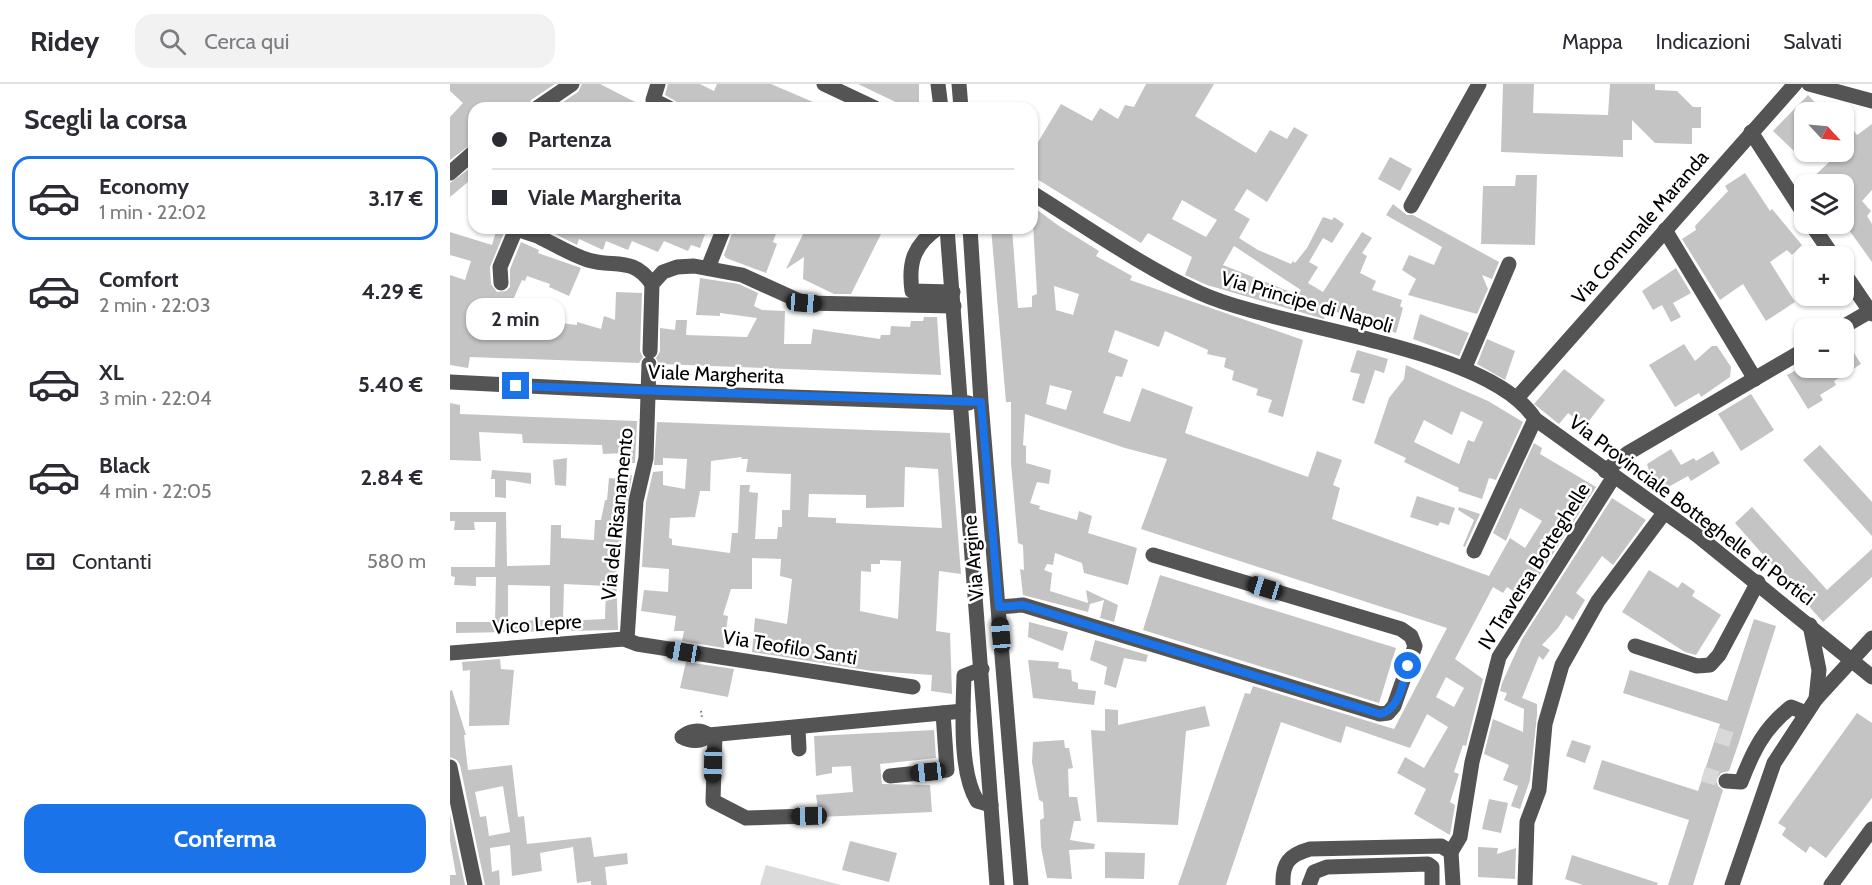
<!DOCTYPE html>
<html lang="it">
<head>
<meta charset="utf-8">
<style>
  :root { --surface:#fff; --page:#f2f2f3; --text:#2b2b33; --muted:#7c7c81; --line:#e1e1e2; --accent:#1a73e8 }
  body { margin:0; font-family:Cabin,sans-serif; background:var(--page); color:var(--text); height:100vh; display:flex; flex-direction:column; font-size:22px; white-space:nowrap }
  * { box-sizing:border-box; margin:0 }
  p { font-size:20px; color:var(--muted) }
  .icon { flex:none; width:33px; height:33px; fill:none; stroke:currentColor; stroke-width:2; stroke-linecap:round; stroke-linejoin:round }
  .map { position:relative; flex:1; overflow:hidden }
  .details { display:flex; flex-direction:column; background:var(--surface); width:450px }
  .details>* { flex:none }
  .banner { position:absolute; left:18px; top:18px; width:570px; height:132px; border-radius:18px; box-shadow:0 2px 4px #0004; display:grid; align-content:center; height:132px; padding:0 24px; background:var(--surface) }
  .needle { width:39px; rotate:116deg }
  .buttons { position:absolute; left:1344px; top:18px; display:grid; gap:12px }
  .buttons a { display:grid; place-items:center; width:60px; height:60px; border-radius:12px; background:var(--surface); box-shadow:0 2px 4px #0004; font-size:30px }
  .end { position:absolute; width:27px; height:27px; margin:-14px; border:8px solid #1a73e8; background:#fff; box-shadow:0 0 0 3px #fff }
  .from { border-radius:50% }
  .bubble { position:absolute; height:42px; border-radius:18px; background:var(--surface); box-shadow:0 2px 4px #0004; font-size:20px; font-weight:800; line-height:42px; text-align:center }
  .car { position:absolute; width:18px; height:36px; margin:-18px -9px; border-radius:8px; box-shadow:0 0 4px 2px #0007; background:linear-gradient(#222 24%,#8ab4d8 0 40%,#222 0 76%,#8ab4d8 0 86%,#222 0) }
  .banner b { display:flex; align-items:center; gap:21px; height:57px; font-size:22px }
  .banner b+b { border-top:2px solid var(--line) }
  .banner i { width:15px; height:15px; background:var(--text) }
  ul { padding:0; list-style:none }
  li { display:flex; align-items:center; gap:18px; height:84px; margin:0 12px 9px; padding:0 12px; border:3px solid transparent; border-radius:18px }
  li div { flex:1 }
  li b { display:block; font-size:22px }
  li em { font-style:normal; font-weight:800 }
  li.selected { border-color:var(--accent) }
  li>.icon { width:54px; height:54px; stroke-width:1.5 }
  h2 { padding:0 24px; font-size:27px; line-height:72px }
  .pay { display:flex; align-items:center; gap:15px; height:66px; padding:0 24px; font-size:22px }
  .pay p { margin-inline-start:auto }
  .cta { display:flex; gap:12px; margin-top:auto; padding:12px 24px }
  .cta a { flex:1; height:69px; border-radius:18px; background:var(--accent); color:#fff; font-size:24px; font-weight:800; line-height:69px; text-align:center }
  header { display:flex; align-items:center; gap:36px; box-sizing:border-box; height:84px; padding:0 30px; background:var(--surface); border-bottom:2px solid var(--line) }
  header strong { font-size:28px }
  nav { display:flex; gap:33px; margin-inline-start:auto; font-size:21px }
  .search { width:420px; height:54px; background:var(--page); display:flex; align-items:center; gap:15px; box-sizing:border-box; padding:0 21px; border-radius:18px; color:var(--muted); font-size:22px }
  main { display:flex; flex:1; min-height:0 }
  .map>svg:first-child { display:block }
</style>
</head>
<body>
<header>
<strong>Ridey</strong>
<div class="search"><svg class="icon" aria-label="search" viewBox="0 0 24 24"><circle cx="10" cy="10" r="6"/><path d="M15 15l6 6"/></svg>Cerca qui</div>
<nav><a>Mappa</a><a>Indicazioni</a><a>Salvati</a></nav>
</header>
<main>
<section class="details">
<h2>Scegli la corsa</h2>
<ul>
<li class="selected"><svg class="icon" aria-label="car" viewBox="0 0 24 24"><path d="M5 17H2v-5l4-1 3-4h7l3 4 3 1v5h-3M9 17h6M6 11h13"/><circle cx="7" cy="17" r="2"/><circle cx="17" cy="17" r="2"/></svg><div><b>Economy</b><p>1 min · 22:02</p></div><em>3.17 €</em></li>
<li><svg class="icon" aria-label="car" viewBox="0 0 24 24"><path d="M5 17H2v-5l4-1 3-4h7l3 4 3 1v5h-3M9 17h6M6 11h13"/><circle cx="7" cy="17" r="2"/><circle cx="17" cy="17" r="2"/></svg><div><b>Comfort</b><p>2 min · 22:03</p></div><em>4.29 €</em></li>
<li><svg class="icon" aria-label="car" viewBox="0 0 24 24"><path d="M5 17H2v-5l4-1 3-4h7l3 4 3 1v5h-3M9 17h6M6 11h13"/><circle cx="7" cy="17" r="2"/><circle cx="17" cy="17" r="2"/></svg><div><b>XL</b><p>3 min · 22:04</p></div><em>5.40 €</em></li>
<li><svg class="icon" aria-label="car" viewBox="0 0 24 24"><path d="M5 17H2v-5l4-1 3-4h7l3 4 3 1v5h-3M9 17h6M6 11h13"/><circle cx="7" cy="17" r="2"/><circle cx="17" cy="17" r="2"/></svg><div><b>Black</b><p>4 min · 22:05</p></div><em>2.84 €</em></li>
</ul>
<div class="pay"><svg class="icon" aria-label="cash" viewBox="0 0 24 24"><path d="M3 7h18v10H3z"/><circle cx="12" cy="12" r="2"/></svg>Contanti<p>580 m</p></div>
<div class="cta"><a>Conferma</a></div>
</section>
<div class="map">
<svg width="1422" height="801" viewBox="0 0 1422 801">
  <rect width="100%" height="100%" fill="#fff"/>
  <path fill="#dbdbdb" d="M316 781 391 801H310Z"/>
  <g fill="#c4c4c4" fill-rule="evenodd">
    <path d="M0 0H105L81 16 77 24H24V58L0 76V33L13 19 0 7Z"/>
    <path d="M132 0H150L197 24H104L128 8Z"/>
    <path d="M218 0H250L264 7 267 0H321L377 24H229L227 18 215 11Z"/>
    <path d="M408 0H469V24H458Z"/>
    <path d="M696 0H764L745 32 806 69 820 46 837 55 844 43 858 51 817 118 797 105 784 126 800 135 789 154 808 166 841 180 843 177 845 179 857 164 873 133 882 136 884 133 894 140 882 159 873 154 859 178 868 183 858 199 873 208 912 148 922 154 912 169 917 172 910 189 926 197 922 206 952 216 950 222 953 224 946 249 878 225 874 235 757 201 735 191 742 173 698 149 691 159 582 92V68L611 20 642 37 650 24 668 35 675 21 684 23ZM732 116 767 136 756 153 722 135ZM784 162 851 206 848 211 773 181Z"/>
    <path d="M1053 0H1084L1083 29 1158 31 1160 0H1205V6L1227 7 1243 23H1251V44H1242V60L1205 59 1182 36V56H1173V73L1051 68Z"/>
    <path d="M1358 11 1374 28H1354V57L1344 67 1323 47Z"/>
    <path d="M1394 34 1407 51 1422 40V106L1412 117 1421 127 1417 132 1422 140V178L1394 139V100H1356L1397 61 1394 56Z"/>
    <path d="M940 73 962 85 950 107 928 95Z"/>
    <path d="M24 81V93L0 113V99Z"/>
    <path d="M1295 89 1320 127 1322 125 1352 161 1342 171 1337 166 1320 178 1345 218 1316 237 1293 200 1270 216 1232 155 1246 146 1245 142 1278 107 1275 102Z"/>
    <path d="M1066 91H1087L1085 161 1031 160 1033 102H1065Z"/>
    <path d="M943 120 957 131H963L1049 178 1042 195 1032 191 1038 205 1027 230 958 211 966 195 952 186 959 171 984 181 992 163 936 131Z"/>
    <path d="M582 122 609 142 649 167 646 172 682 192 680 196 853 256 833 333 818 328 822 316 806 311 808 305 782 296 784 287 774 283 776 274 757 270 758 266 715 247 709 263 665 246 658 268 678 276 672 293 666 292 653 329 680 338 692 304 743 323 735 349 858 393 867 367 892 376 883 401 890 404 882 435 1039 492 1060 454 1075 464 1092 437 1070 424 1056 457 1043 449 1084 359 1092 364 1090 370 1146 403 1074 515 1057 503 1053 509 1043 503 1005 575 1033 595 1016 662 1013 661 1004 688 1009 690 1000 718 1005 721 1000 751 964 730 976 705 947 689 955 673 974 684 998 643 977 630 960 664 896 642 891 659 831 638 776 801H728L795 609 800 610 803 602 944 645 997 544 691 445 717 375 675 364 575 330 573 361 576 362V379L601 386 599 400 587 398 580 419 590 422 589 425 627 436 629 427 642 432 638 449 687 464 678 501 634 489 632 479 605 469 603 481 597 480 594 486 602 489 600 507 638 519 636 506 668 521 664 538 650 534 654 516 640 520 638 528 573 511 570 485 574 486 573 461 568 459 561 379V318H556L541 144H562L568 224 582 223V212L587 210ZM604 202 629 210 623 231 606 226ZM600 301 622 307 616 326 596 320ZM996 593 1014 604 1004 623 986 613Z"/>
    <path d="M47 144H56L40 183 41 200 47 208 56 207 60 203V185L71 158 89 166 88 169 131 184 119 212 99 203 100 200 77 192 75 197 72 196 56 231 79 233 77 250 101 249 103 238 127 241V238L151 245 154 232 165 236 166 208 192 209 190 267 193 273 189 279 20 273 18 284 0 281V191L15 196 21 177 0 171V148L42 161Z"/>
    <path d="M104 144H239L255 150 250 164 241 161 238 167 214 157 208 168 182 157 178 166 156 157 153 166 129 155 127 161 103 149Z"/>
    <path d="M284 144H328L323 158 327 160 316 189 276 174 274 171Z"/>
    <path d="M356 144H434L401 210H384L353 195 354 173 336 185Z"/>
    <path d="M1226 184 1241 209 1223 219 1231 233 1221 238 1212 221 1203 226 1192 207Z"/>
    <path d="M250 194 289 200 308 209 304 222 312 226 335 227 334 260H361L363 245 430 255 431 251H440L441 242 460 243 461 237H473L474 233H487L491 291 209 280 206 274 210 267V244L225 246 226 236H237L236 251 297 253 307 234 270 229V232L246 231Z"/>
    <path d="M970 230 1019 249 1009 272 963 255Z"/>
    <path d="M1394 253 1411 280 1384 297 1386 301 1370 311 1373 316 1358 325 1337 291 1350 284H1394Z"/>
    <path d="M1037 255 1065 267 1055 296 1027 280Z"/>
    <path d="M1234 260 1245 277 1262 262H1267L1281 283 1280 293 1251 313 1249 309 1225 323 1199 281Z"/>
    <path d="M907 266 938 275 934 289 925 286 914 320 902 316 910 290 900 288Z"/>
    <path d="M956 281 1038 317 1073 338 1046 396 1039 394 1032 415 1008 407 1009 404 954 378 956 374 924 359 939 314 954 295ZM1011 327 1033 338 1024 358 1018 356 1009 380 964 358 974 336 1002 351Z"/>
    <path d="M1114 285 1155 316 1135 342 1118 329 1109 340 1084 320Z"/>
    <path d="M1301 310 1324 346 1291 367 1268 330Z"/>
    <path d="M0 319 10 321V330L187 337 185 379H174V369L153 370 152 361 73 359 72 350 29 348 31 377 0 376Z"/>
    <path d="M207 338 500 349 511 490 489 487 486 547 500 549 502 610 481 607 482 591 422 587 302 568 305 534 337 540 342 495 330 492 331 475 302 474V505H281L273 531 278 532 274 564 232 557 234 547H224L226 532 191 527 194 506 218 508 219 485 192 483 196 418 203 388 213 387V401L235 405 237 375 213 374V381H204ZM292 373 291 375H298L296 388 341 390 340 426H332V443H328L327 455H305L308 409 299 408 300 401H290L288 449H282L280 469 222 461V455L219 454 220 434 245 433 250 407H260L261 377ZM455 383 488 385 492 444 386 439V434L358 433 359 410 416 411V424L454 423ZM430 476 451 477 448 535 410 527 411 487 421 488V480H430Z"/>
    <path d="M1370 361 1422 418V452L1353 376Z"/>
    <path d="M1221 365 1231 381 1244 374 1246 377 1263 367 1270 379 1241 397 1238 392 1213 406 1205 407 1197 380Z"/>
    <path d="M117 374 116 402 105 401 103 376Z"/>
    <path d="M42 386 81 389V400L56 396V414L45 413V395H41Z"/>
    <path d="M182 391 166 490 168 546 6 549V538H45L46 493H26V502L4 501 5 493 1 492V483H45L46 438H24L25 446H4L5 437H0V428H56L57 482 100 481 101 441H111V454L144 456 145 436H151L155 416H157L159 394 173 395V392ZM114 500 156 502 155 535 113 537ZM58 501 100 502V536L58 537Z"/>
    <path d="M967 412 1005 424 999 441 990 438 988 442 960 433Z"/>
    <path d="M1162 414 1196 436 1163 481 1152 472 1126 509 1135 516 1123 536 1116 531 1108 544 1092 561 1100 566 1093 576 1089 572 1072 614 1087 620V631L1080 696 1070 725 1061 722 1068 702 1053 696 1059 681 1034 670 1043 635 1073 648 1074 625 1054 616 1057 609 1050 607 1052 599 1072 555Z"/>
    <path d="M1009 423 1030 430 1015 463 1013 462 1024 436 1008 426Z"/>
    <path d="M1302 423 1377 506 1422 465V493L1373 538 1285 439Z"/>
    <path d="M1199 486 1228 504 1232 498 1245 507 1242 512 1271 531 1246 571 1235 568 1172 528Z"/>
    <path d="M710 491 946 564 929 619 693 546Z"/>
    <path d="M1304 535 1326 542 1289 658 1279 687 1271 689 1266 696 1268 702 1273 706 1243 801H1218L1239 736 1143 705 1152 676 1248 707 1270 640 1173 609 1180 586 1277 617Z"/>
    <path d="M579 538 618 548 613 567 578 553Z"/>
    <path d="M645 556 698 571 696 578 674 574 666 604 654 600 657 583 640 576Z"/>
    <path d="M50 575 51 585 64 586 59 641 19 642 20 586 13 587 12 578Z"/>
    <path d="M578 576 609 578 608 584 621 586 622 597 628 599V605L646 607 644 621 583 614Z"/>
    <path d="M236 578 284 585 278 613 230 604Z"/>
    <path d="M2 606 16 651H14L18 686 62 681 68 733 74 732 77 760 141 753 144 773 177 769 178 780 155 783 157 801H141V797L127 799 123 763 90 769 92 787 62 792 60 761 40 764 42 788 49 786 50 801H35L10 681 7 676 0 673V607ZM53 702 60 748 39 752 36 732 30 733 25 708Z"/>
    <path d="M755 622 760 642 736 647 728 741 647 738 641 646 655 647V625L668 626V641Z"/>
    <path d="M1407 629 1422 639V714L1376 774 1360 762 1356 769 1332 751 1336 744 1328 739Z"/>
    <path d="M484 646 486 674 430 680 432 700 480 701 482 728 369 733 366 711 403 708 401 682 382 683V689L366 692 364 652Z"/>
    <path d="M614 656 615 664H619L623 684 618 685 619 713H627L631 737H624L620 756 645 760 644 765 619 766 622 795 597 794 591 763 590 736 594 734 593 718 589 716 582 678 583 658Z"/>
    <path d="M1122 656 1141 662 1135 679 1116 672Z"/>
    <path d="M1039 715 1058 719 1051 749 1032 745Z"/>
    <path d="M0 730 15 801H0V791H6L0 757Z"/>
    <path d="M400 757 447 769 439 798 392 786Z"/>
    <path d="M1028 763 1048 764 1047 770 1066 764 1065 795 1028 793Z"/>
    <path d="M655 768 695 769 694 795 655 794Z"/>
    <path d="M1122 771 1208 799 1207 801H1133L1115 795Z"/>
  </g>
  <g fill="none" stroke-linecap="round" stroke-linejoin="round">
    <g stroke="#d9d9d9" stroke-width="15" stroke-dasharray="15 8" stroke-linecap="butt">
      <path d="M1267 651 1289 658"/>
      <path d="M1253 690 1276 697"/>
    </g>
    <path stroke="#767676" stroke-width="2" stroke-dasharray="1.5 3" stroke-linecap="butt" d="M251 627 252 634"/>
    <g stroke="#545454" stroke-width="15">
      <path d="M208 0 203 16 219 24"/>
      <path d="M374 0 425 24"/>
      <path d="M488 0 491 24"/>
      <path d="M509 0 511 24"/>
      <path d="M1359 0 1422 17"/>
      <path d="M87 24 122 0"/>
      <path d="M1301 48 1354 130"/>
      <path d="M0 89 24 68"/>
      <path d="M582 109C637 143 691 182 750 209 831 246 1039 262 1085 335L1248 452 1422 593"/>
      <path d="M961 122 1029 0"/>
      <path d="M1361 140 1383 172"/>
      <path d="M94 144 91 154C106 161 122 171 138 176 165 184 183 172 202 200"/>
      <path d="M488 144C464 161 458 178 462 207L503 208"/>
      <path d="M497 144 547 801"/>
      <path d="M520 144 531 318 571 801"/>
      <path d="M1215 146 1305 295"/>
      <path d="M258 184 274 144"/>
      <path d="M1394 189 1422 230"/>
      <path d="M51 199 50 183 66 145 90 153"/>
      <path d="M1391 244 1422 226"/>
      <path d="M200 267 202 200 213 188 227 183 244 182 292 191 354 219 504 222"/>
      <path d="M1014 285 1059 180"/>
      <path d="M0 298 199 308 519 319"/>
      <path d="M1067 314 1345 0"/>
      <path d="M1155 387 1178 369 1354 266"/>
      <path d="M1024 467 1085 335"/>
      <path d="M549 523 573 521 930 630 938 629 944 622 965 562 961 552 951 545 703 471"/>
      <path d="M1360 541 1369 586 1366 615"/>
      <path d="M177 556 186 417 196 374 199 280"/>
      <path d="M1185 562 1247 582 1260 581 1269 571 1308 498"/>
      <path d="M0 569 174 555 187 560 463 603"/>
      <path d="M532 585 514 592C513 627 509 687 527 717L541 721"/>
      <path d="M348 644 349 665"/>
      <path d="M259 651C250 645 240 646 232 653 241 658 251 658 259 651L513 627"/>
      <path d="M265 651 263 717 296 734 359 732"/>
      <path d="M0 683 25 801"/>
      <path d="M440 692 497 686 493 629"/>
      <path d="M1276 697 1291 698C1303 667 1314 644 1341 623L1356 629"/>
      <path d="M1001 768 1010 753 1022 678 1049 573 1163 394"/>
      <path d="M1001 768 1003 801"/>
      <path d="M833 801C832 779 839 771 860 765L991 762 1001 768"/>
      <path d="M859 801 864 788 877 783 978 780 982 783V801"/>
      <path d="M1075 801 1077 738 1089 706 1095 640 1112 581 1148 517 1214 429"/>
      <path d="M1282 801 1324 679 1366 615 1422 554"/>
      <path d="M1381 801 1422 745"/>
    </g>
  </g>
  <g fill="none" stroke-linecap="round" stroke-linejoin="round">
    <path stroke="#1a73e8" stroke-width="8" d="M66 302 531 318 549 523 573 521 930 630C949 626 953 599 958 582"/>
  </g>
  <g text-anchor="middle" stroke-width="5" stroke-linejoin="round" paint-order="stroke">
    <g font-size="20" fill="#000" stroke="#fff">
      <text transform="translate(1190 143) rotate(-49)" y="7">Via Comunale Maranda</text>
      <text transform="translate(857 218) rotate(16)" y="7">Via Principe di Napoli</text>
      <text transform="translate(266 290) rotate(2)" y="7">Viale Margherita</text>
      <text transform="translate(1242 426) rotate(37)" y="7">Via Provinciale Botteghelle di Portici</text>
      <text transform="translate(167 430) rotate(-84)" y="7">Via del Risanamento</text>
      <text transform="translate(523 474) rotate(-95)" y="7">Via Argine</text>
      <text transform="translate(1084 482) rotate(-58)" y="7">IV Traversa Botteghelle</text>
      <text transform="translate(87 540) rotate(-4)" y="7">Vico Lepre</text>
      <text transform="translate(340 563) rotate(9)" y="7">Via Teofilo Santi</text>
    </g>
  </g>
</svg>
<div class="buttons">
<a><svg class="needle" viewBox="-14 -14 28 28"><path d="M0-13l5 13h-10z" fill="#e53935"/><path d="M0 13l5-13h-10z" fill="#7c7c81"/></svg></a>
<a><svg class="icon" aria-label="layers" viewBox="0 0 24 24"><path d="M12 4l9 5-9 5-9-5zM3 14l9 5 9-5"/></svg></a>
<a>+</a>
<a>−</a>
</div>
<i class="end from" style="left:958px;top:582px"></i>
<i class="end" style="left:66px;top:302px"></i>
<div class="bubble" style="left:16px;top:214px;width:99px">2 min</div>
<i class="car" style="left:354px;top:219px;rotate:94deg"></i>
<i class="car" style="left:815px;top:504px;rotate:287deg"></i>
<i class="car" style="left:551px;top:551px;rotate:355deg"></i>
<i class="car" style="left:233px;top:568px;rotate:279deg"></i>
<i class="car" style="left:263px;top:681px;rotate:181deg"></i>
<i class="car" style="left:478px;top:688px;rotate:264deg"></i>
<i class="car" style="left:359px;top:732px;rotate:269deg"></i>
<div class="banner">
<b><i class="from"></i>Partenza</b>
<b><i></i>Viale Margherita</b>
</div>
</div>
</main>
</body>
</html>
